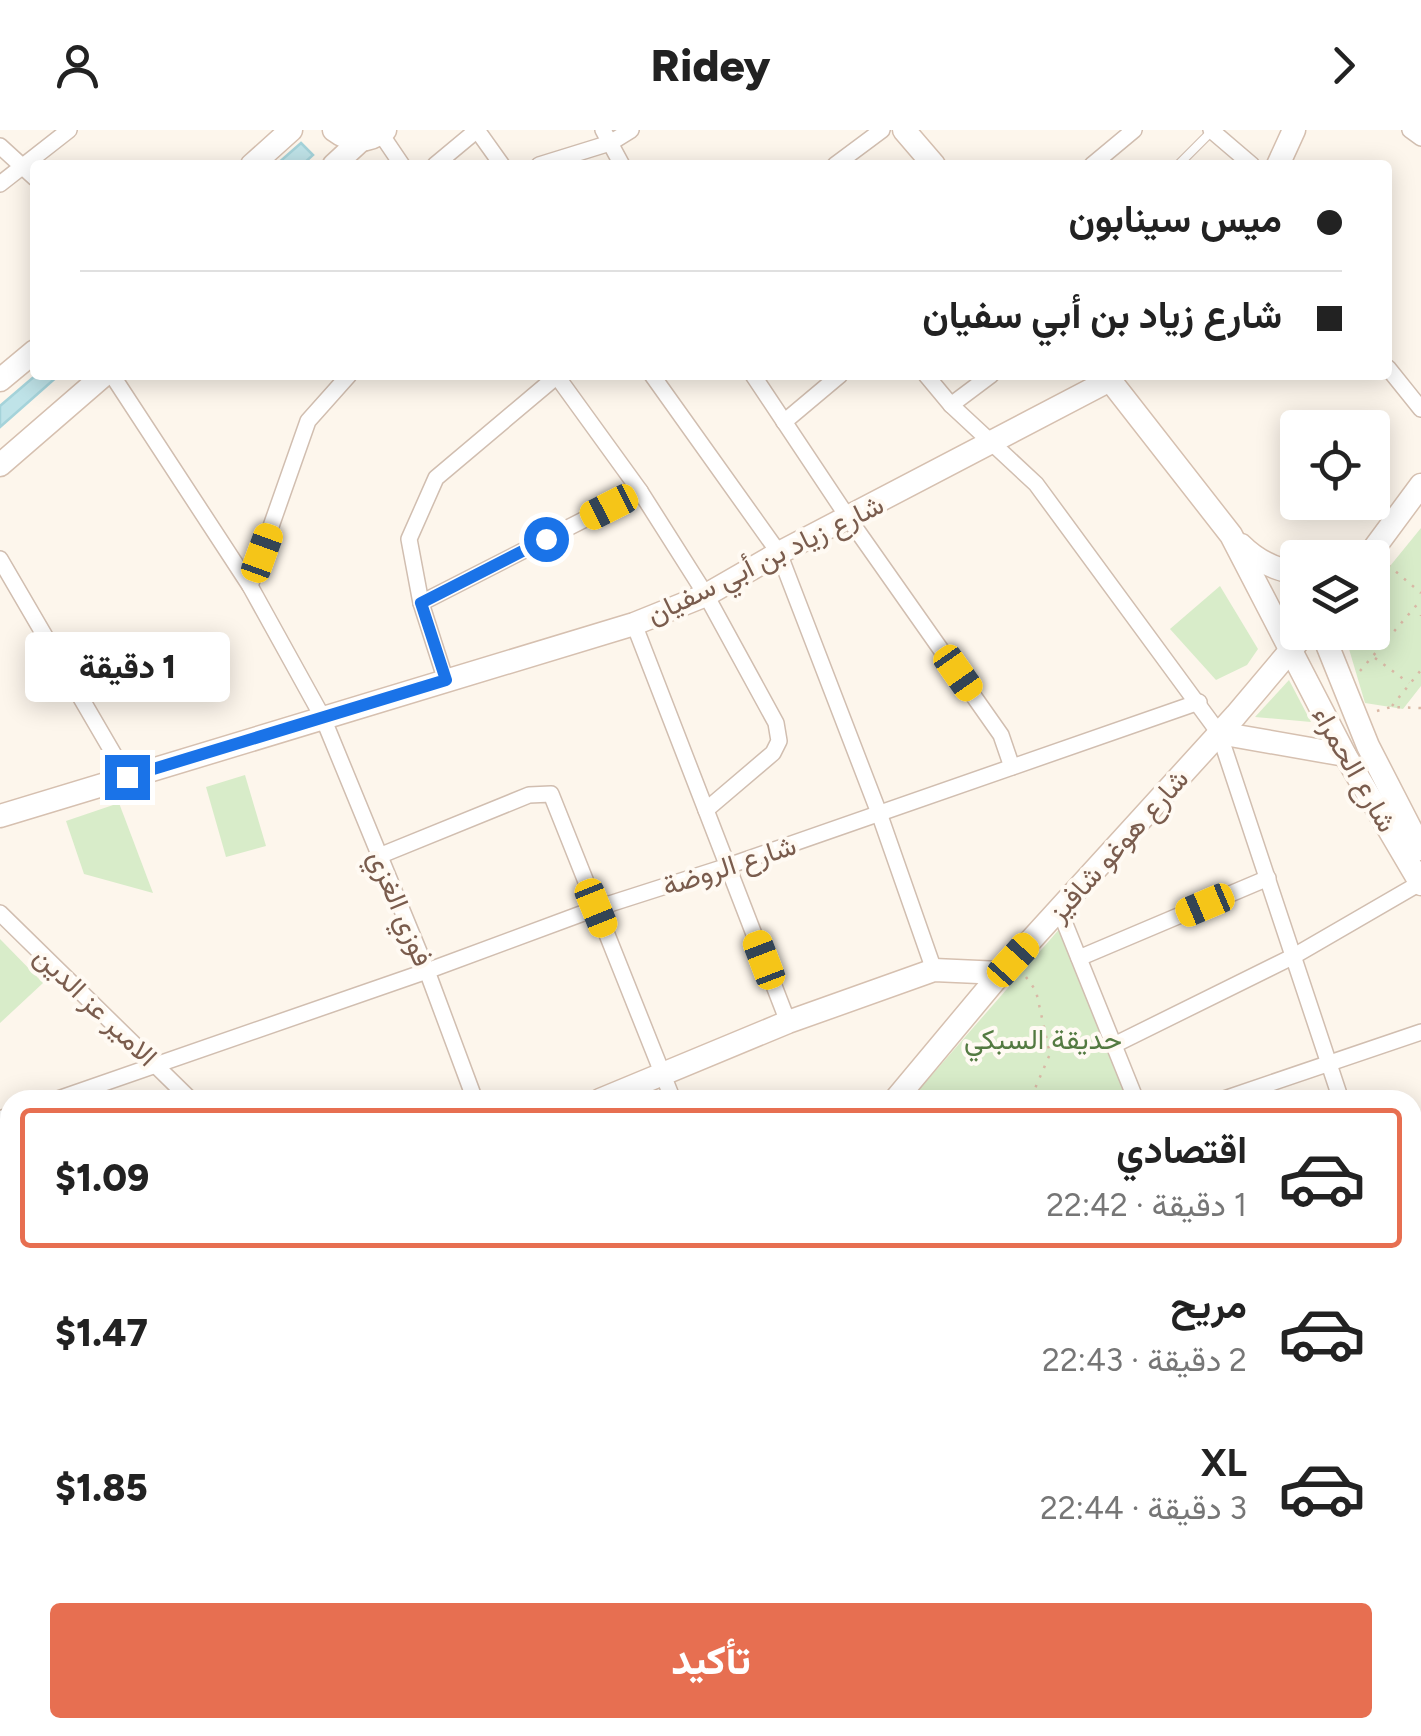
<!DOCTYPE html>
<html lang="ar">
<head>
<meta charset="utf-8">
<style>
  :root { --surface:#fff; --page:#f2f2f2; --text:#222; --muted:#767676; --line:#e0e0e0; --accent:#e76f51 }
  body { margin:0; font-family:Figtree,Vazirmatn,sans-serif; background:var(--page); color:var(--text); direction:rtl; height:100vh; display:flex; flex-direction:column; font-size:38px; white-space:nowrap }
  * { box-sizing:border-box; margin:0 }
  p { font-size:32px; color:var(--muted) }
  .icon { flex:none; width:55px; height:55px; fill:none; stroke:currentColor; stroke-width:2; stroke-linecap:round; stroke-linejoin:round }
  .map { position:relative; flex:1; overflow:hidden; direction:ltr }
  .drawer { position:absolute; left:0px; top:960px; width:1422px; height:648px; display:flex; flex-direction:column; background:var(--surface); border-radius:30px 30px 0 0; box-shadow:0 5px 25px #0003; direction:rtl }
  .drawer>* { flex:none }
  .banner { position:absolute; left:30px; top:30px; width:1362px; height:220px; border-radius:10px; box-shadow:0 5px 25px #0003; direction:rtl; display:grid; align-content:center; height:220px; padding:0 50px; background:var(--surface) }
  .controls { position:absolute; left:1280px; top:280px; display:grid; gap:20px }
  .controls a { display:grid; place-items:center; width:110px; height:110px; border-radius:10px; background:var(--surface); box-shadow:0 5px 25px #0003; font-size:50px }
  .end { position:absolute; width:45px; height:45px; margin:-22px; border:12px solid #1a73e8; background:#fff; box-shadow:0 0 0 5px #fff }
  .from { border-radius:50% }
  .bubble { position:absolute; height:70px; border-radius:10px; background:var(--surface); box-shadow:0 5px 25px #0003; font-size:32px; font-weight:800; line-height:70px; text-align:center; direction:rtl }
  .car { position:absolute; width:30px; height:60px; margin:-30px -15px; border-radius:12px; box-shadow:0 0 8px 2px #0007; background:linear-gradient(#f5c518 24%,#345 0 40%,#f5c518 0 76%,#345 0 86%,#f5c518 0) }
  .banner b { display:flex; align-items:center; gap:35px; height:95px; font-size:38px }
  .banner b+b { border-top:2px solid var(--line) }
  .banner i { width:25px; height:25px; background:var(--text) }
  ul { padding:18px 0 0; list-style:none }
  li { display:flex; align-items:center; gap:30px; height:140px; margin:0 20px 15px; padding:0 30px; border:5px solid transparent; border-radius:10px }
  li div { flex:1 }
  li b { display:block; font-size:38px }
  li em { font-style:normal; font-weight:800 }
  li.active { border-color:var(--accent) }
  li>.icon { width:90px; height:90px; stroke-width:1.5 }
  .action { display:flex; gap:20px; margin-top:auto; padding:20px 50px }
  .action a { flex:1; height:115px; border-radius:10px; background:var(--accent); color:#fff; font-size:40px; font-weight:800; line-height:115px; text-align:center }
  header { display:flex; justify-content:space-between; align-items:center; height:130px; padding:0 50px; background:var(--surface); font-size:45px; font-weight:800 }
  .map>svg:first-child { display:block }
</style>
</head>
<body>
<header><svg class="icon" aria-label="forward" viewBox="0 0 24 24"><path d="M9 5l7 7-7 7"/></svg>Ridey<svg class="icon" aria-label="person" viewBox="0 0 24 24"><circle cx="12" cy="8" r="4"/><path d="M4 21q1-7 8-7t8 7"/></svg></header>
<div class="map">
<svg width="1421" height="1606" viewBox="0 0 1421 1606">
  <rect width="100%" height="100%" fill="#fdf6ec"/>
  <g fill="#d8ecc9">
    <path d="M1421 398V556L1403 579 1365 573 1349 519V503L1372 502 1373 457Z"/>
    <path d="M1220 456 1258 519 1247 535 1216 550 1170 499Z"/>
    <path d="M1289 550 1311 592 1255 587Z"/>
    <path d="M245 645 266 716 226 727 206 657Z"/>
    <path d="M119 673 153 763 84 744 66 691Z"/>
    <path d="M1062 796 1130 970H910Z"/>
    <path d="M0 809 43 853 0 893Z"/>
    <path d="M1214 1598H1289L1290 1606H1217Z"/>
  </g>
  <g fill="#bfe3e8" stroke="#a5d3da" stroke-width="2.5">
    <path d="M301 13 313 25 302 35H276Z"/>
    <path d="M36 245H59L0 297V276Z"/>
  </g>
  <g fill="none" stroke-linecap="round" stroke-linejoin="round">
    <g stroke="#d1beb0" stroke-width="10">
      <path id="lane" d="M1178 35 1212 1"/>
    </g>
    <g stroke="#d1beb0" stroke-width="18">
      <g id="street">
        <path d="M477 0 502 35"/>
        <path d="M603 0 622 35"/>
        <path d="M1211 0 1252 35"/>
        <path d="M1410 0 1421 8"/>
        <path d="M381 4 402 35"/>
        <path d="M0 16 35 48"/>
        <path d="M435 35 477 0"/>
        <path d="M539 35 610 13 631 0"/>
        <path d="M835 35 882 0"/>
        <path d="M1092 35 1134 0"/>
        <path d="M0 54 69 0"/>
        <path d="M1388 238 1421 279"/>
        <path d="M112 245 250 456 323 588 427 841 475 970"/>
        <path d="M556 245 640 361 706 465 776 593 779 611 773 623 706 680"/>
        <path d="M652 245 779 423 879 683 934 840"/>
        <path d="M753 245 849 389 1001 605 1012 637"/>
        <path d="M926 245 951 275 1036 354 1219 603 1341 970"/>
        <path d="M951 275 991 245"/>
        <path d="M784 292 840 245"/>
        <path d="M0 429 127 647"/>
        <path d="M250 456 308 291 349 245"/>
        <path d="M421 473 640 361"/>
        <path d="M634 494 788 892"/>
        <path d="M446 551 421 473 409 409 436 348 557 246"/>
        <path d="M379 726 529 665 551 664 673 970"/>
        <path d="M1059 779 1136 970"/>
        <path d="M0 783 191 970"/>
        <path d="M1079 828 1268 748"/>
        <path d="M1114 915 1294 826 1420 753"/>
        <path d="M55 970 427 841 597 778 728 736 1199 572"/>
        <path d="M1221 970 1421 902"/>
        <path d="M0 989 10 985"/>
        <path d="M1412 1190 1421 1220"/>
        <path d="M1412 1341 1421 1339"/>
        <path d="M1412 1451 1421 1450"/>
        <path d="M0 1528 10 1520"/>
        <path d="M738 1598 739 1606"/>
        <path d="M1035 1598 1038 1606"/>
        <path d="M1200 1598 1203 1606"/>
        <path d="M959 1606 1012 1598"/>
      </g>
    </g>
    <g stroke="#d6c0b0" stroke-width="25">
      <g id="secondary">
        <path d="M334 0C351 13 368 13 385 0"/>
        <path d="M904 0 934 35"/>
        <path d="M252 35 291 0"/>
        <path d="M334 35 360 11"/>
        <path d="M1278 35 1294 0"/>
        <path d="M1106 245 1231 405 1345 625 1421 754"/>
        <path d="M0 250 35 221"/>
        <path d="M0 335 104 245"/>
        <path d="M1241 415C1257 431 1275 440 1298 443"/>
        <path d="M1367 428 1421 355"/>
        <path d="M1322 502 1368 616 1421 719"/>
        <path d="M1219 603 1345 625"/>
        <path d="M0 686 634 494 706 465 779 423 1110 250 1114 245"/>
        <path d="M600 970 788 892 934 840 1001 843"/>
        <path d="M895 970 1001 843 1236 585 1306 502"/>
        <path d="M0 1088 10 1098"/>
        <path d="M0 1138 10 1148"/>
        <path d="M0 1195 10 1185"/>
        <path d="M0 1212 10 1209"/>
        <path d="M484 1598 493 1606"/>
        <path d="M515 1598 523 1606"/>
        <path d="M256 1606 268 1598"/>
      </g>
    </g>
    <g stroke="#d9b8a5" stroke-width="2.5" stroke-dasharray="2.5 8" stroke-linecap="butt">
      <path d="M1388 435 1421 463"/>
      <path d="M1421 485V486"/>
      <path d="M1375 528 1409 553"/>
      <path d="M1360 541 1421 470"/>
      <path d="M1392 576 1421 540"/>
      <path d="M1377 581 1391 577 1421 578"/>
      <path d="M1026 847 1036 861 1050 924 1030 970"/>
    </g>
    <use href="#lane" stroke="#fff" stroke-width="8"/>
    <use href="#street" stroke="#fff" stroke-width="15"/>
    <use href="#secondary" stroke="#fff" stroke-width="22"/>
  </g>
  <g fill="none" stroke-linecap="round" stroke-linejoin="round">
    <path stroke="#1a73e8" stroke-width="12" d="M127 647 446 550 421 473 546 409"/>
  </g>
  <g text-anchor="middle" stroke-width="8" stroke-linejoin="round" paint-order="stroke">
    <g font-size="28" fill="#7a5c4d" stroke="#fffaf3">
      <text transform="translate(765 429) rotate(-26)" y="10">شارع زياد بن أبي سفيان</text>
      <text transform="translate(1355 639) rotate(60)" y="10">شارع الحمراء</text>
      <text transform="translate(1118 715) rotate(-48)" y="10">شارع هوغو شافيز</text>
      <text transform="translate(729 735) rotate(-18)" y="10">شارع الروضة</text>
      <text transform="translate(401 778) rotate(67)" y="10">فوزي الغزي</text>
      <text transform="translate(96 876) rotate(44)" y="10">الامير عز الدين</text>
    </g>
    <g font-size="28" fill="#537a41" stroke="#fffaf3">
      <text x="1043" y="919">حديقة السبكي</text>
    </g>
  </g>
</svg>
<div class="controls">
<a><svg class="icon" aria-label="locate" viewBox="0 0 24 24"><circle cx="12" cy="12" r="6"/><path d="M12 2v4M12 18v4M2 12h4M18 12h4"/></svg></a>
<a><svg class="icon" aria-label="layers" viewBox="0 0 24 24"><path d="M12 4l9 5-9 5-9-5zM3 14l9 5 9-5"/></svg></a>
</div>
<i class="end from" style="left:546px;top:409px"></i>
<i class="end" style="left:127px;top:647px"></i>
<div class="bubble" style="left:25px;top:502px;width:205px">1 دقيقة</div>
<i class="car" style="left:609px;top:377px;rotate:243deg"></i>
<i class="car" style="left:262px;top:423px;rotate:20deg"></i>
<i class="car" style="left:958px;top:543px;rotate:145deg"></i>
<i class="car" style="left:1205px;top:775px;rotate:247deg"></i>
<i class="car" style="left:596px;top:778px;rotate:158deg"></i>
<i class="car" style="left:764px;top:830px;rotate:339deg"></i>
<i class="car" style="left:1013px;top:830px;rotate:42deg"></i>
<div class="banner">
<b><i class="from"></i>ميس سينابون</b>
<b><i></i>شارع زياد بن أبي سفيان</b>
</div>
<section class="drawer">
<ul>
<li class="active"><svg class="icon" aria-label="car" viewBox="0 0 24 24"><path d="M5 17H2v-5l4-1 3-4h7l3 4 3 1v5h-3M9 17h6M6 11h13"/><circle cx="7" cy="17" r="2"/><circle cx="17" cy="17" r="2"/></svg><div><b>اقتصادي</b><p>1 دقيقة · 22:42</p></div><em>$1.09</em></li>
<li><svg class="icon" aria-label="car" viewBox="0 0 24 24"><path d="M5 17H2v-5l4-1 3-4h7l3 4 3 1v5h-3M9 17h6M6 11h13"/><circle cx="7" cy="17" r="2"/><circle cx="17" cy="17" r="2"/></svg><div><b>مريح</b><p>2 دقيقة · 22:43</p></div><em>$1.47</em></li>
<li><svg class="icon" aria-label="car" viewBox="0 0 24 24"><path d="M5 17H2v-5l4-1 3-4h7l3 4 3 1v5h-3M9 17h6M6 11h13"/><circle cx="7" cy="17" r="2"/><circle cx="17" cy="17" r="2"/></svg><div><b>XL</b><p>3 دقيقة · 22:44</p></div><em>$1.85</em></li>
</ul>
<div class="action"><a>تأكيد</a></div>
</section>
</div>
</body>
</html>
